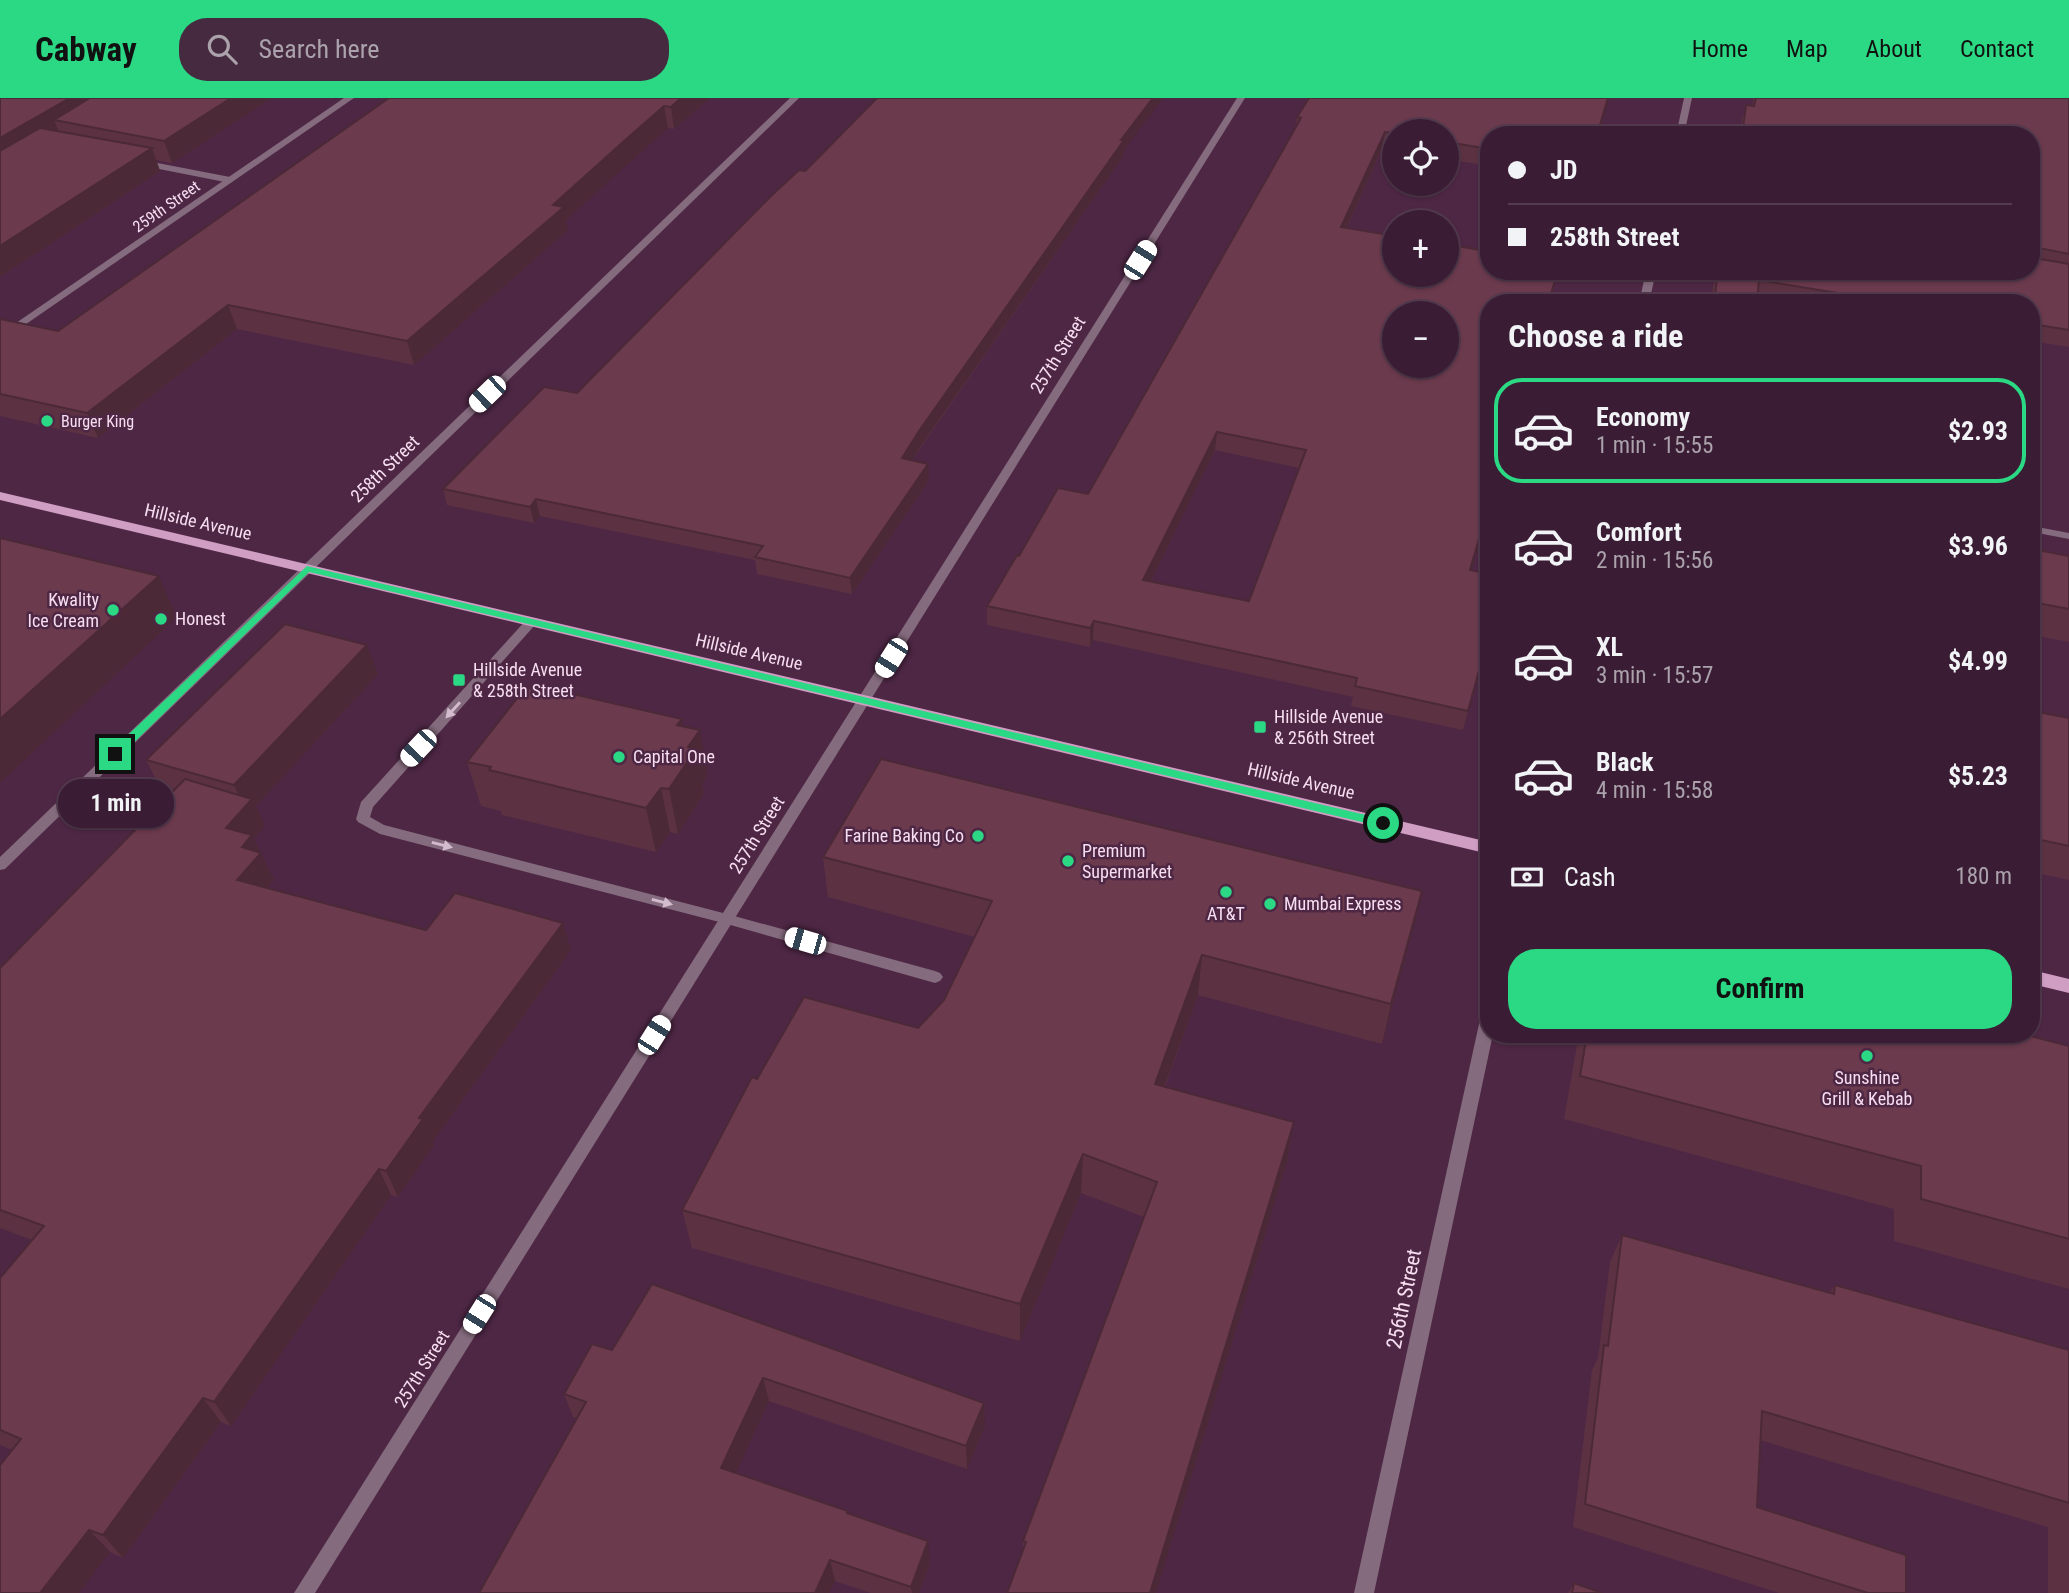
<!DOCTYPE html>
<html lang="en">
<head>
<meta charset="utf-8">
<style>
  :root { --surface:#3a1d34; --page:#452a40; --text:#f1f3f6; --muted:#aba2ac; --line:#543b4f; --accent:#2bd884 }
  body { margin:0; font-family:"Roboto Condensed",sans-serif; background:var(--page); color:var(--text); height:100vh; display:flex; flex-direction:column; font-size:26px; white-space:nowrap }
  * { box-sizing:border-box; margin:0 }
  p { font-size:23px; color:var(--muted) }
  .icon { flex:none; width:38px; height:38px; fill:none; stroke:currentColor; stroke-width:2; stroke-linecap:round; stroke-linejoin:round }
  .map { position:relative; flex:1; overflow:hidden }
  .panel { position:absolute; left:1480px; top:196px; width:560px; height:749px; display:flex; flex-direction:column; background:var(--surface); border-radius:28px; box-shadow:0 2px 5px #0004,0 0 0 2px var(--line) }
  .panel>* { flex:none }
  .banner { position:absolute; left:1480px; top:28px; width:560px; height:154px; border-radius:28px; box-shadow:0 2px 5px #0004,0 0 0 2px var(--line); display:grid; align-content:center; height:154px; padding:0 28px; background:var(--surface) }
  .tools { position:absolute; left:1382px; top:21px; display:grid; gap:14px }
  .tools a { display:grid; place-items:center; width:77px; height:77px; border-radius:50%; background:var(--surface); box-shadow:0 2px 5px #0004,0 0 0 2px var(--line); font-size:35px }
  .end { position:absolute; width:32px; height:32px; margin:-16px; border:9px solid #2bd884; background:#111; box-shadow:0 0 0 4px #111 }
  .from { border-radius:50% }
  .bubble { position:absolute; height:49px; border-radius:24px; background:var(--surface); box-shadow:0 2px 5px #0004,0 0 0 2px var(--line); font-size:23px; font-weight:700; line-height:49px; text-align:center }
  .car { position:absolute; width:21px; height:42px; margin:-21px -10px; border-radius:9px; box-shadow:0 0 5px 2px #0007; background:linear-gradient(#fff 24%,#345 0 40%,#fff 0 76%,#345 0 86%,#fff 0) }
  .banner b { display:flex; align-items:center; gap:24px; height:66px; font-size:26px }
  .banner b+b { border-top:2px solid var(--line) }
  .banner i { width:18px; height:18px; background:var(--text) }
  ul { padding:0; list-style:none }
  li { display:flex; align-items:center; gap:21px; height:105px; margin:0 14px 10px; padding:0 14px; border:4px solid transparent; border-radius:28px }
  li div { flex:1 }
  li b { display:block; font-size:26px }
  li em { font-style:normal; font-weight:700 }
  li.current { border-color:var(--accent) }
  li>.icon { width:63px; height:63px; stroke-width:1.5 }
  h2 { padding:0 28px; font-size:32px; line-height:84px }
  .pay { display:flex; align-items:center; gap:18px; height:77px; padding:0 28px; font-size:26px }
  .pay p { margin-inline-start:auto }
  .button { display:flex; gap:14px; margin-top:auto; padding:14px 28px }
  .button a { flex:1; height:80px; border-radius:28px; background:var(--accent); color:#111; font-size:28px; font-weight:700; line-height:80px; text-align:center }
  header { display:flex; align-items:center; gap:42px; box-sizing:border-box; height:98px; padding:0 35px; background:var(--accent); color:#111 }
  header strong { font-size:33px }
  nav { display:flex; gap:38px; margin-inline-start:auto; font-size:24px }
  .search { width:490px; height:63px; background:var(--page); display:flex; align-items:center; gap:18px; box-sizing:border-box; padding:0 24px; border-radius:28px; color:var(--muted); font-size:26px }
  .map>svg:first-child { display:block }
</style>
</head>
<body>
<header>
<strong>Cabway</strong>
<div class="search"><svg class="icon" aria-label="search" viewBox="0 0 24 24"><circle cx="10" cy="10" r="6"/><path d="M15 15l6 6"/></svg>Search here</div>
<nav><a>Home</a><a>Map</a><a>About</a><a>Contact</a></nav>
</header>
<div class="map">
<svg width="2069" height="1495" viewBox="0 0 2069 1495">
  <rect width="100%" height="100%" fill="#4e2745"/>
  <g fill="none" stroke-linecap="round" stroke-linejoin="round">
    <g fill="#846b7d" fill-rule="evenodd">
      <path d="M142 62 230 79 234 82 230 85 139 67V63Z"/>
      <path d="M531 520 535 521 537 524 535 527 373 709 370 719 384 727 727 816 935 873 940 875 943 879 940 883 935 885 727 826 380 736 358 724 356 721 361 704 527 521Z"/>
    </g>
    <g fill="#846b7d" fill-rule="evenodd">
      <path d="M344 0H354L0 244V236Z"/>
      <path d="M790 0H799L5 771 0 772V759Z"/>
      <path d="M1237 0H1245L315 1495H294Z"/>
      <path d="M1684 0H1692L1684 37H1676Z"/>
      <path d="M1646 173H1656L1649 205H1639Z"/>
      <path d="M2032 428 2069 435V441L2032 434Z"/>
      <path d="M1489 911V936H1493L1374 1495H1354L1481 917 1484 913Z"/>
    </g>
    <g fill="#d09dc3" fill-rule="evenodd">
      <path d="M0 394 1489 744V756L0 402Z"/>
      <path d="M2032 872 2069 881V895L2032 886Z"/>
    </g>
  </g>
  <g fill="#5c3242" fill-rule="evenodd">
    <path d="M0 0H272L172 65 156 62 160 73 0 179Z"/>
    <path d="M389 0H710L674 31 668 30 627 66 566 122 568 132 414 267 237 231 98 340 0 318V221L58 233Z"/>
    <path d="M1309 0H1609L1599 37H1489V68L1447 61V33H1395V52L1382 50 1347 130 1489 173H1559L1471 473 1489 538 1463 632 1351 608 1353 599 1093 542 1090 549 987 527V508L1019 458 1088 396 1296 29 1297 19ZM1215 352 1299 370 1249 503 1151 483Z"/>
    <path d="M1754 0H2069V249L2032 243V205H1798L1758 198 1757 205H1711L1715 173H2032V37H1740L1742 21 1746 7 1752 8Z"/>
    <path d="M1124 52V57L912 362 928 366 929 382 852 496 757 476 755 462 540 418 534 425 447 407 443 391 577 295 805 73Z"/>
    <path d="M2032 451 2069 458V544L2032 537Z"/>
    <path d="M378 576 256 708 265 728 254 741 274 782 267 790 426 832 571 852 433 1043 434 1047 398 1099 391 1097 231 1328 221 1324 123 1460 110 1454 12 1352 0 1347V1180L32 1142 0 1130V870L172 695 161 691 146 662Z"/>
    <path d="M548 595 682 621 683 628 708 677 702 686 704 696 678 736 670 734 656 754 502 717 501 713 481 708 467 664Z"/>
    <path d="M2032 613 2069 620V782L2032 774Z"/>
    <path d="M823 759 1422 793 1412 834 1382 946 1198 897 1165 989 1294 1024 1287 1063 1156 1495H1007L1023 1452V1443L1144 1119 1081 1095 1020 1243 692 1150 682 1112 918 930 944 902 975 839 828 799Z"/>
    <path d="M1579 936H2022L2069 948V1191L1894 1143V1111L1564 1021Z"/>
    <path d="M1622 1137 1830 1194 1835 1187 2069 1252V1495H2048V1429L1760 1342 1757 1409 1906 1495H1779L1573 1429 1592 1272 1598 1260 1610 1164Z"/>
    <path d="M652 1186 985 1328 967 1371 769 1303 736 1374 848 1413 849 1416 930 1465 919 1495H871L835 1483 829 1495H479L577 1320 573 1319 564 1296 612 1252Z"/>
    <path d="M1574 1485 1602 1495H1568Z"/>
  </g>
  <g fill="#4b2936">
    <path d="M70 0H117L54 22 59 34 0 69V40Z"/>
    <path d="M231 0H272L172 65 164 43Z"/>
    <path d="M681 0H710L674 31 671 9Z"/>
    <path d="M1153 0H1163L1124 52V57L920 349 903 377 902 360 919 333 1121 42Z"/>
    <path d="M1608 0H1609L1599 37H1597Z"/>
    <path d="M664 8 668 30 566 122 568 132 414 267 407 243 553 107Z"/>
    <path d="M1385 34 1382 50 1339 147 1341 129Z"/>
    <path d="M152 50 160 73 0 179V148Z"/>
    <path d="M1558 173H1559L1549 205H1548Z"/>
    <path d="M228 207 237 231 98 340 87 315Z"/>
    <path d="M1217 334 1215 352 1142 501 1143 482Z"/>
    <path d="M928 366 929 382 852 496 850 480Z"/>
    <path d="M536 401 540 418 534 425 530 409Z"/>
    <path d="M1489 406V411L1466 491 1470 472Z"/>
    <path d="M159 478 177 519 0 685V621Z"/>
    <path d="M1094 523 1093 542 1090 549V530Z"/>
    <path d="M1489 536V538L1463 632 1468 613Z"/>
    <path d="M367 547 378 576 256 708 265 728 254 741 274 782 250 809 237 782 226 730 244 710 234 687Z"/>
    <path d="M682 621 689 661 688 649 700 632 708 677 702 686 704 696 678 736 669 691 677 627Z"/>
    <path d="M661 690 670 734 656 754 646 710Z"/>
    <path d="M1422 793 1412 834 1382 946 1391 906Z"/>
    <path d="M563 825 571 852 433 1043 434 1047 398 1099 386 1073 419 1020Z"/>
    <path d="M1202 857 1198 897 1151 1025 1155 986Z"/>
    <path d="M1294 1024 1287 1063 1156 1495H1150Z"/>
    <path d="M1083 1056 1081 1095 1020 1243V1206Z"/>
    <path d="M379 1071 391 1097 231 1328 214 1304Z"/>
    <path d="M763 1280 769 1303 728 1392 721 1370Z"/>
    <path d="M203 1300 221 1324 123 1460 103 1437Z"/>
    <path d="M984 1305 985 1328 967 1371 966 1348Z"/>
    <path d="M89 1432 110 1454 79 1495H40Z"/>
    <path d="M928 1443 930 1465 919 1495H912L911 1489Z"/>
    <path d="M830 1462 835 1483 829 1495H815Z"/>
  </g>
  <g fill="#6b3a4d" stroke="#4b2936" stroke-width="2" fill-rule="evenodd">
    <path d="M0 0H70L0 40Z"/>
    <path d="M90 0H231L164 43 54 22Z"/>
    <path d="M389 0H681L671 9 664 8 623 44 553 107 564 109 407 243 228 207 87 315 0 296V221L58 233Z"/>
    <path d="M877 0H1153L1121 42H1124L919 333 902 360 928 366 850 480 755 459 763 448 536 401 530 409 443 391 544 289 577 295 771 98 799 72 805 73 810 68Z"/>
    <path d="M1309 0H1608L1597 37H1489V51L1447 44V33H1395V35L1385 34 1341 129 1395 138V177H1447V146L1480 152 1489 127V173H1558L1548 205H1489V406L1470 472 1489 476V536L1468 613 1355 588 1357 580 1094 523 1090 530 987 508 1017 457 1019 458 1058 390 1088 396 1301 20 1297 19ZM1395 215H1447V268H1395ZM1217 334 1306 352 1249 503 1143 482Z"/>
    <path d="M1756 0H2069V156L2039 150 2033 158 2035 160 2069 166V232L2032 226V205H1898L1759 182 1757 205H1714L1718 173H2032V37H1742L1746 7 1754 8Z"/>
    <path d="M40 30 152 50 0 148V53Z"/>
    <path d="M0 440 159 478 0 621Z"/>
    <path d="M2032 451 2069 458V511L2032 504Z"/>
    <path d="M285 526 367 547 234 687 146 662Z"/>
    <path d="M526 589 548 595 551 591 682 621 677 627 700 632 688 649 696 651 669 691 661 690 646 710 489 672 491 669 467 664Z"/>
    <path d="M2032 613 2069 620V748L2032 740Z"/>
    <path d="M881 661 1422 793 1391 906 1202 857 1155 986 1294 1024 1150 1495H1007L1026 1444 1023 1443 1157 1084 1083 1056 1020 1206 682 1112 752 979 757 981 804 899 918 930 944 902 992 803 823 759Z"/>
    <path d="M185 681 252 701 226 730 252 737 242 749 261 755 237 782 426 832 455 795 563 825 419 1020 423 1021 386 1073 379 1071 214 1304 203 1300 103 1437 89 1432 40 1495H0V1367L21 1341 0 1332V1180L44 1128 0 1112V870Z"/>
    <path d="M1587 936H2022L2069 948V1141L1921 1101V1068L1580 978Z"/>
    <path d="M1622 1137 1834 1196 1835 1187 2069 1252V1405L1762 1313 1757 1409 1906 1457V1495H1868L1585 1406 1604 1247 1608 1248Z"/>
    <path d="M652 1186 984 1305 966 1348 763 1280 721 1370 848 1413 847 1415 928 1443 911 1489 830 1462 815 1495H479L586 1304 564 1296 592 1246 612 1252Z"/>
    <path d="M1574 1485 1602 1495H1572Z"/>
  </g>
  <defs><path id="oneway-solid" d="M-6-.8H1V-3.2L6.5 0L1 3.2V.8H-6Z" transform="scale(1.75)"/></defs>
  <g fill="#d4bcce">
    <use href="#oneway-solid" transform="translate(453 612) rotate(132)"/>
    <use href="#oneway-solid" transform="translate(442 747) rotate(14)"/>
    <use href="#oneway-solid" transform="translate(662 804) rotate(14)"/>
  </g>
  <path fill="#2bd884" d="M307 468 1383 721 1389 725 1383 729 309 474 119 659H111V653Z"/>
  <g fill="#2bd884" stroke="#4e2745" stroke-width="2.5">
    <circle cx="47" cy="323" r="7"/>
    <circle cx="113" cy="512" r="7"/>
    <circle cx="161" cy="521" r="7"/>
    <rect x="452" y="575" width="14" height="14" rx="3.5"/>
    <rect x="1253" y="622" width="14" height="14" rx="3.5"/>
    <circle cx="619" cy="659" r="7"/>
    <circle cx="978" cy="738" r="7"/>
    <circle cx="1068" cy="763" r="7"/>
    <circle cx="1226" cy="794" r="7"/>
    <circle cx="1270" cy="806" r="7"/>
    <circle cx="1867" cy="958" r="7"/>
  </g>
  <g text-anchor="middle" stroke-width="5" stroke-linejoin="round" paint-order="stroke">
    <g font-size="16" fill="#f7def0" stroke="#4e2745">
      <text transform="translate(166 108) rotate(-35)" y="6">259th Street</text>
    </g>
    <g font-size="16" fill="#f7def0" stroke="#4e2745" text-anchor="start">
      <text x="61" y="329">Burger King</text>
    </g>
    <g font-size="18" fill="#f7def0" stroke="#4e2745">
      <text transform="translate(1058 257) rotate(-58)" y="6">257th Street</text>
      <text transform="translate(385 371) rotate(-44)" y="6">258th Street</text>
      <text transform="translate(198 424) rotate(13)" y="6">Hillside Avenue</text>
      <text transform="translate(749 554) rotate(13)" y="6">Hillside Avenue</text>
      <text transform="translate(1301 683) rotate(13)" y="6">Hillside Avenue</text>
      <text transform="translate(757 737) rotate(-58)" y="6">257th Street</text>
      <text transform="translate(422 1271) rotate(-58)" y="6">257th Street</text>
    </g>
    <g font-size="18" fill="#f7def0" stroke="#4e2745" text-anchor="start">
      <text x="99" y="508" text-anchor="end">Kwality<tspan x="99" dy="21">Ice Cream</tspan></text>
      <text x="175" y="527">Honest</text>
      <text x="473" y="578">Hillside Avenue<tspan x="473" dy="21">&amp; 258th Street</tspan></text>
      <text x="1274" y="625">Hillside Avenue<tspan x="1274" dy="21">&amp; 256th Street</tspan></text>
      <text x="633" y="665">Capital One</text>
      <text x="964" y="744" text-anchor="end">Farine Baking Co</text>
      <text x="1082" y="759">Premium<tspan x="1082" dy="21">Supermarket</tspan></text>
      <text x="1284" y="812">Mumbai Express</text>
      <text x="1226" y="822" text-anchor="middle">AT&amp;T</text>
      <text x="1867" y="986" text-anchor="middle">Sunshine<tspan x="1867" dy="21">Grill &amp; Kebab</tspan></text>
    </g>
    <g font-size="21" fill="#f7def0" stroke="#4e2745">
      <text transform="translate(1404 1201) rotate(-78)" y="7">256th Street</text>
    </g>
  </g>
</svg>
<div class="tools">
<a><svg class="icon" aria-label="locate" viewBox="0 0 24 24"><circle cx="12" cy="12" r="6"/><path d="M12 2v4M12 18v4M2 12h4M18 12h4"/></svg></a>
<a>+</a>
<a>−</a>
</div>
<i class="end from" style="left:1383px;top:725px"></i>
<i class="end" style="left:115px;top:656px"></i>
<div class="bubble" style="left:58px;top:681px;width:116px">1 min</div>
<i class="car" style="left:1140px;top:162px;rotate:32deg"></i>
<i class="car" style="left:487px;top:296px;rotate:226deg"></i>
<i class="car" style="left:891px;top:560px;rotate:212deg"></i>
<i class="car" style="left:418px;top:650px;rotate:223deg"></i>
<i class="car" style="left:805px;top:843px;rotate:286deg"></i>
<i class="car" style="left:654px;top:937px;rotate:32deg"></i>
<i class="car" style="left:479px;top:1216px;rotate:212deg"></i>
<div class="banner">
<b><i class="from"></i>JD</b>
<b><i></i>258th Street</b>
</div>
<section class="panel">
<h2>Choose a ride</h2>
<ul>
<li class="current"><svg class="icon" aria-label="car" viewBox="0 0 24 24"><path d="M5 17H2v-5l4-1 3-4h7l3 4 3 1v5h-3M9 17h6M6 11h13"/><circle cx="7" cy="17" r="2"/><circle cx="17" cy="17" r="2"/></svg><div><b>Economy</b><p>1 min · 15:55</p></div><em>$2.93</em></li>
<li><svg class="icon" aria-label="car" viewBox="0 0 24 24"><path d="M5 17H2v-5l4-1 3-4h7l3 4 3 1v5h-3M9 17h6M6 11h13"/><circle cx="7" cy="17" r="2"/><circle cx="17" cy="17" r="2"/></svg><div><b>Comfort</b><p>2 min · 15:56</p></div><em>$3.96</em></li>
<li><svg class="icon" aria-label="car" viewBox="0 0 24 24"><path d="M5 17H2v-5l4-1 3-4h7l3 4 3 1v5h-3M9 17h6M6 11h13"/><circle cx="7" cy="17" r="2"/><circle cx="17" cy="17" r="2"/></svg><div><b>XL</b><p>3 min · 15:57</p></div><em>$4.99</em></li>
<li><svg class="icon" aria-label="car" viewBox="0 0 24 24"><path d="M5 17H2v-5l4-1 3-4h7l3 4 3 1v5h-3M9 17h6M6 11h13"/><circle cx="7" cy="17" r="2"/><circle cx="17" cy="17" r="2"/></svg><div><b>Black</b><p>4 min · 15:58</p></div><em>$5.23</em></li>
</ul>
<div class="pay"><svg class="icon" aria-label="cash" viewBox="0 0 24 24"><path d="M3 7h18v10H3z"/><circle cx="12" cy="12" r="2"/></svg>Cash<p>180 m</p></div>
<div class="button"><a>Confirm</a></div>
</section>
</div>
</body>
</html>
